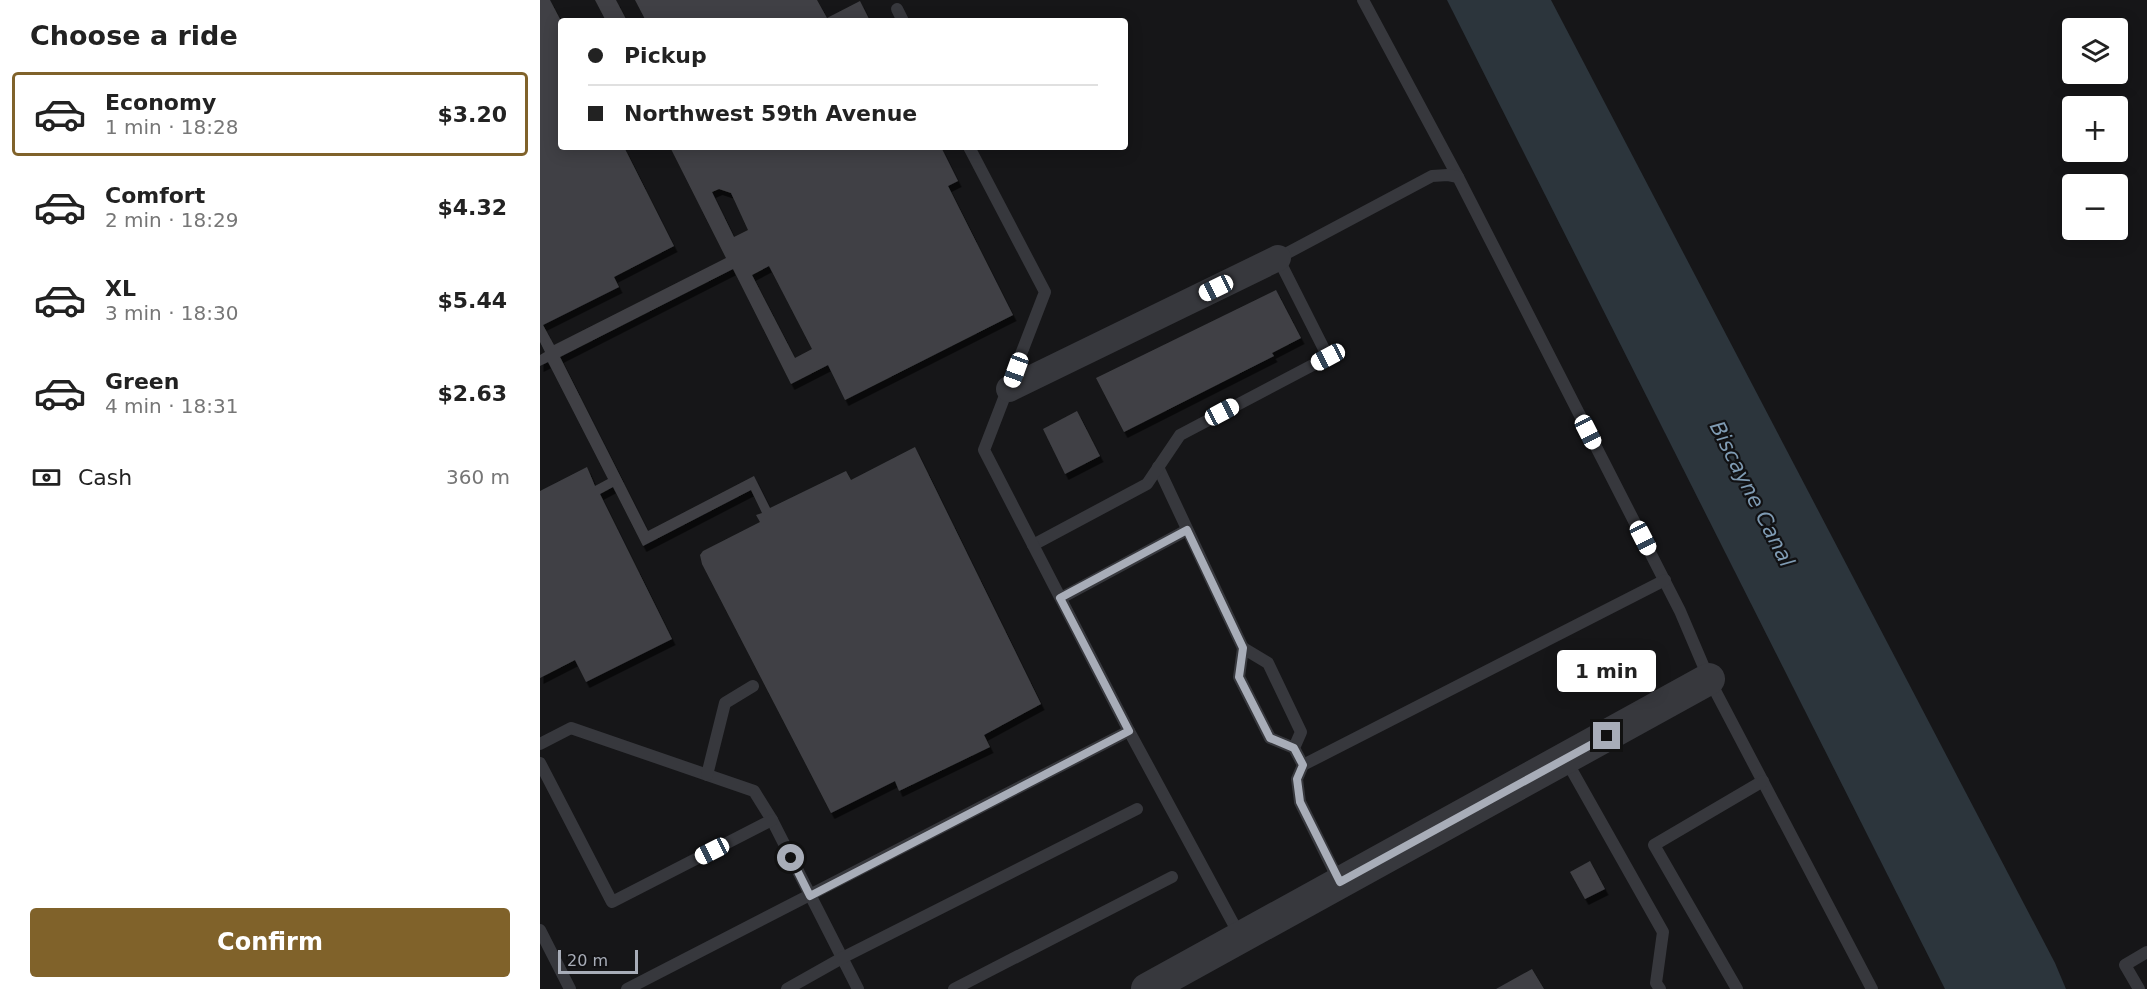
<!DOCTYPE html>
<html lang="en">
<head>
<meta charset="utf-8">
<style>
  :root { --surface:#fff; --page:#f2f2f2; --text:#222; --muted:#767676; --line:#e0e0e0; --accent:#80622a }
  body { margin:0; font-family:"DejaVu Sans",sans-serif; background:var(--page); color:var(--text); height:100vh; display:flex; flex-direction:column; font-size:22px; white-space:nowrap }
  * { box-sizing:border-box; margin:0 }
  p { font-size:20px; color:var(--muted) }
  .icon { flex:none; width:33px; height:33px; fill:none; stroke:currentColor; stroke-width:2; stroke-linecap:round; stroke-linejoin:round }
  .map { position:relative; flex:1; overflow:hidden }
  .drawer { display:flex; flex-direction:column; background:var(--surface); width:540px }
  .drawer>* { flex:none }
  .top-card { position:absolute; left:18px; top:18px; width:570px; height:132px; border-radius:6px; box-shadow:0 3px 15px #0003; display:grid; align-content:center; height:132px; padding:0 30px; background:var(--surface) }
  .buttons { position:absolute; left:1522px; top:18px; display:grid; gap:12px }
  .buttons a { display:grid; place-items:center; width:66px; height:66px; border-radius:6px; background:var(--surface); box-shadow:0 3px 15px #0003; font-size:30px }
  .scale { position:absolute; left:18px; bottom:15px; width:80px; box-sizing:border-box; padding-left:6px; border:3px solid #a8adb8; border-top:0; font-size:16px; line-height:21px; white-space:nowrap; color:#a8adb8; -webkit-text-stroke:4px #111113; paint-order:stroke }
  .end { position:absolute; width:27px; height:27px; margin:-14px; border:8px solid #a8adb8; background:#111; box-shadow:0 0 0 3px #111 }
  .from { border-radius:50% }
  .bubble { position:absolute; height:42px; border-radius:6px; background:var(--surface); box-shadow:0 3px 15px #0003; font-size:20px; font-weight:600; line-height:42px; text-align:center }
  .car { position:absolute; width:18px; height:36px; margin:-18px -9px; border-radius:8px; box-shadow:0 0 4px 2px #0007; background:linear-gradient(#fff 24%,#345 0 40%,#fff 0 76%,#345 0 86%,#fff 0) }
  .top-card b { display:flex; align-items:center; gap:21px; height:57px; font-size:22px }
  .top-card b+b { border-top:2px solid var(--line) }
  .top-card i { width:15px; height:15px; background:var(--text) }
  ul { padding:0; list-style:none }
  li { display:flex; align-items:center; gap:18px; height:84px; margin:0 12px 9px; padding:0 18px; border:3px solid transparent; border-radius:6px }
  li div { flex:1 }
  li b { display:block; font-size:22px }
  li em { font-style:normal; font-weight:600 }
  li.current { border-color:var(--accent) }
  li>.icon { width:54px; height:54px; stroke-width:1.5 }
  h2 { padding:0 30px; font-size:27px; line-height:72px }
  .pay { display:flex; align-items:center; gap:15px; height:66px; padding:0 30px; font-size:22px }
  .pay p { margin-inline-start:auto }
  .action { display:flex; gap:12px; margin-top:auto; padding:12px 30px }
  .action a { flex:1; height:69px; border-radius:6px; background:var(--accent); color:#fff; font-size:24px; font-weight:600; line-height:69px; text-align:center }
  main { display:flex; flex:1; min-height:0 }
  .map>svg:first-child { display:block }
</style>
</head>
<body>
<main>
<section class="drawer">
<h2>Choose a ride</h2>
<ul>
<li class="current"><svg class="icon" aria-label="car" viewBox="0 0 24 24"><path d="M5 17H2v-5l4-1 3-4h7l3 4 3 1v5h-3M9 17h6M6 11h13"/><circle cx="7" cy="17" r="2"/><circle cx="17" cy="17" r="2"/></svg><div><b>Economy</b><p>1 min · 18:28</p></div><em>$3.20</em></li>
<li><svg class="icon" aria-label="car" viewBox="0 0 24 24"><path d="M5 17H2v-5l4-1 3-4h7l3 4 3 1v5h-3M9 17h6M6 11h13"/><circle cx="7" cy="17" r="2"/><circle cx="17" cy="17" r="2"/></svg><div><b>Comfort</b><p>2 min · 18:29</p></div><em>$4.32</em></li>
<li><svg class="icon" aria-label="car" viewBox="0 0 24 24"><path d="M5 17H2v-5l4-1 3-4h7l3 4 3 1v5h-3M9 17h6M6 11h13"/><circle cx="7" cy="17" r="2"/><circle cx="17" cy="17" r="2"/></svg><div><b>XL</b><p>3 min · 18:30</p></div><em>$5.44</em></li>
<li><svg class="icon" aria-label="car" viewBox="0 0 24 24"><path d="M5 17H2v-5l4-1 3-4h7l3 4 3 1v5h-3M9 17h6M6 11h13"/><circle cx="7" cy="17" r="2"/><circle cx="17" cy="17" r="2"/></svg><div><b>Green</b><p>4 min · 18:31</p></div><em>$2.63</em></li>
</ul>
<div class="pay"><svg class="icon" aria-label="cash" viewBox="0 0 24 24"><path d="M3 7h18v10H3z"/><circle cx="12" cy="12" r="2"/></svg>Cash<p>360 m</p></div>
<div class="action"><a>Confirm</a></div>
</section>
<div class="map">
<svg width="1607" height="989" viewBox="0 0 1607 989">
  <defs>
    <filter id="shadow"><feDropShadow dx="3.5" dy="6" stdDeviation="0" flood-color="#0009"/></filter>
  </defs>
  <rect width="100%" height="100%" fill="#161618"/>
  <path fill="#2c353c" d="M907 0H1011L1515 963 1526 989H1405Z"/>
  <g fill="#404145" fill-rule="evenodd" filter="url(#shadow)">
    <path d="M0 0H10L21 21V147H84L134 246 74 277 79 287 3 325 14 345 186 258 130 147H401L418 181 408 186 473 315 305 400 288 365 251 384 193 269 20 357 108 531 214 476 230 508 306 471 311 480 375 447 501 704 444 735 450 747 359 791 355 781 291 813 162 564 160 555 163 551 220 522 216 515 222 513 211 490 103 546 73 487 60 494 132 639 46 682 35 660 0 678V491L47 467 55 486 68 479 8 362 0 366V355L5 352 0 342ZM179 189 191 193 208 230 194 237 172 192ZM229 266 272 349 255 358 212 275Z"/>
    <path d="M55 0H76L87 21H66Z"/>
    <path d="M95 0H277L287 18 320 1 330 21H106Z"/>
    <path d="M736 290 761 338 732 353 734 356 584 432 556 378Z"/>
    <path d="M537 411 560 456 525 474 503 429Z"/>
    <path d="M1050 861 1065 889 1045 899 1030 872Z"/>
    <path d="M992 969 1004 989H956Z"/>
  </g>
  <g fill="none" stroke-linecap="round" stroke-linejoin="round">
    <g stroke="#37383d" stroke-width="12">
      <path d="M823 0 918 177"/>
      <path d="M357 9 363 21"/>
      <path d="M618 467 703 648"/>
      <path d="M493 545 607 484 640 435 788 357 738 258 892 176 908 175 918 177 1140 611 1169 679 1332 989"/>
      <path d="M521 598 647 530"/>
      <path d="M589 731 700 936"/>
      <path d="M0 744 31 728 214 791 232 820 318 989"/>
      <path d="M754 748 761 732 728 663 703 648 699 677 730 738 754 748 763 765"/>
      <path d="M1026 760 1123 932 1116 983 1120 989"/>
      <path d="M0 763 72 902 232 820"/>
      <path d="M167 775 185 703 213 686"/>
      <path d="M799 881 760 802 757 779 763 765 1125 580"/>
      <path d="M0 930 30 989"/>
      <path d="M87 989 589 731 444 450 505 292 429 147"/>
      <path d="M247 989 302 958 597 809"/>
      <path d="M414 989 632 877"/>
      <path d="M1197 989 1114 845 1223 781"/>
      <path d="M1599 989 1585 965 1607 952"/>
    </g>
    <path stroke="#37383d" stroke-width="26" d="M469 389 738 258"/>
    <path stroke="#37383d" stroke-width="32" d="M607 989 1169 679"/>
  </g>
  <g fill="none" stroke-linecap="round" stroke-linejoin="round">
    <path stroke="#a8adb8" stroke-width="8" d="M251 858 270 896 589 731 520 598 647 530 703 648 699 677 730 738 754 748 763 765 757 779 760 802 800 882 1067 736"/>
  </g>
  <g text-anchor="middle" stroke-width="4.5" stroke-linejoin="round" paint-order="stroke">
    <g font-size="21" font-style="italic" fill="#7f9bb3" stroke="#111113">
      <text transform="translate(1212 494) rotate(63)" y="7">Biscayne Canal</text>
    </g>
  </g>
</svg>
<div class="buttons">
<a><svg class="icon" aria-label="layers" viewBox="0 0 24 24"><path d="M12 4l9 5-9 5-9-5zM3 14l9 5 9-5"/></svg></a>
<a>+</a>
<a>−</a>
</div>
<div class="scale">20 m</div>
<i class="end from" style="left:251px;top:858px"></i>
<i class="end" style="left:1067px;top:736px"></i>
<div class="bubble" style="left:1017px;top:650px;width:99px">1 min</div>
<i class="car" style="left:676px;top:288px;rotate:244deg"></i>
<i class="car" style="left:788px;top:357px;rotate:242deg"></i>
<i class="car" style="left:476px;top:370px;rotate:200deg"></i>
<i class="car" style="left:682px;top:412px;rotate:62deg"></i>
<i class="car" style="left:1048px;top:432px;rotate:153deg"></i>
<i class="car" style="left:1103px;top:538px;rotate:153deg"></i>
<i class="car" style="left:172px;top:851px;rotate:243deg"></i>
<div class="top-card">
<b><i class="from"></i>Pickup</b>
<b><i></i>Northwest 59th Avenue</b>
</div>
</div>
</main>
</body>
</html>
